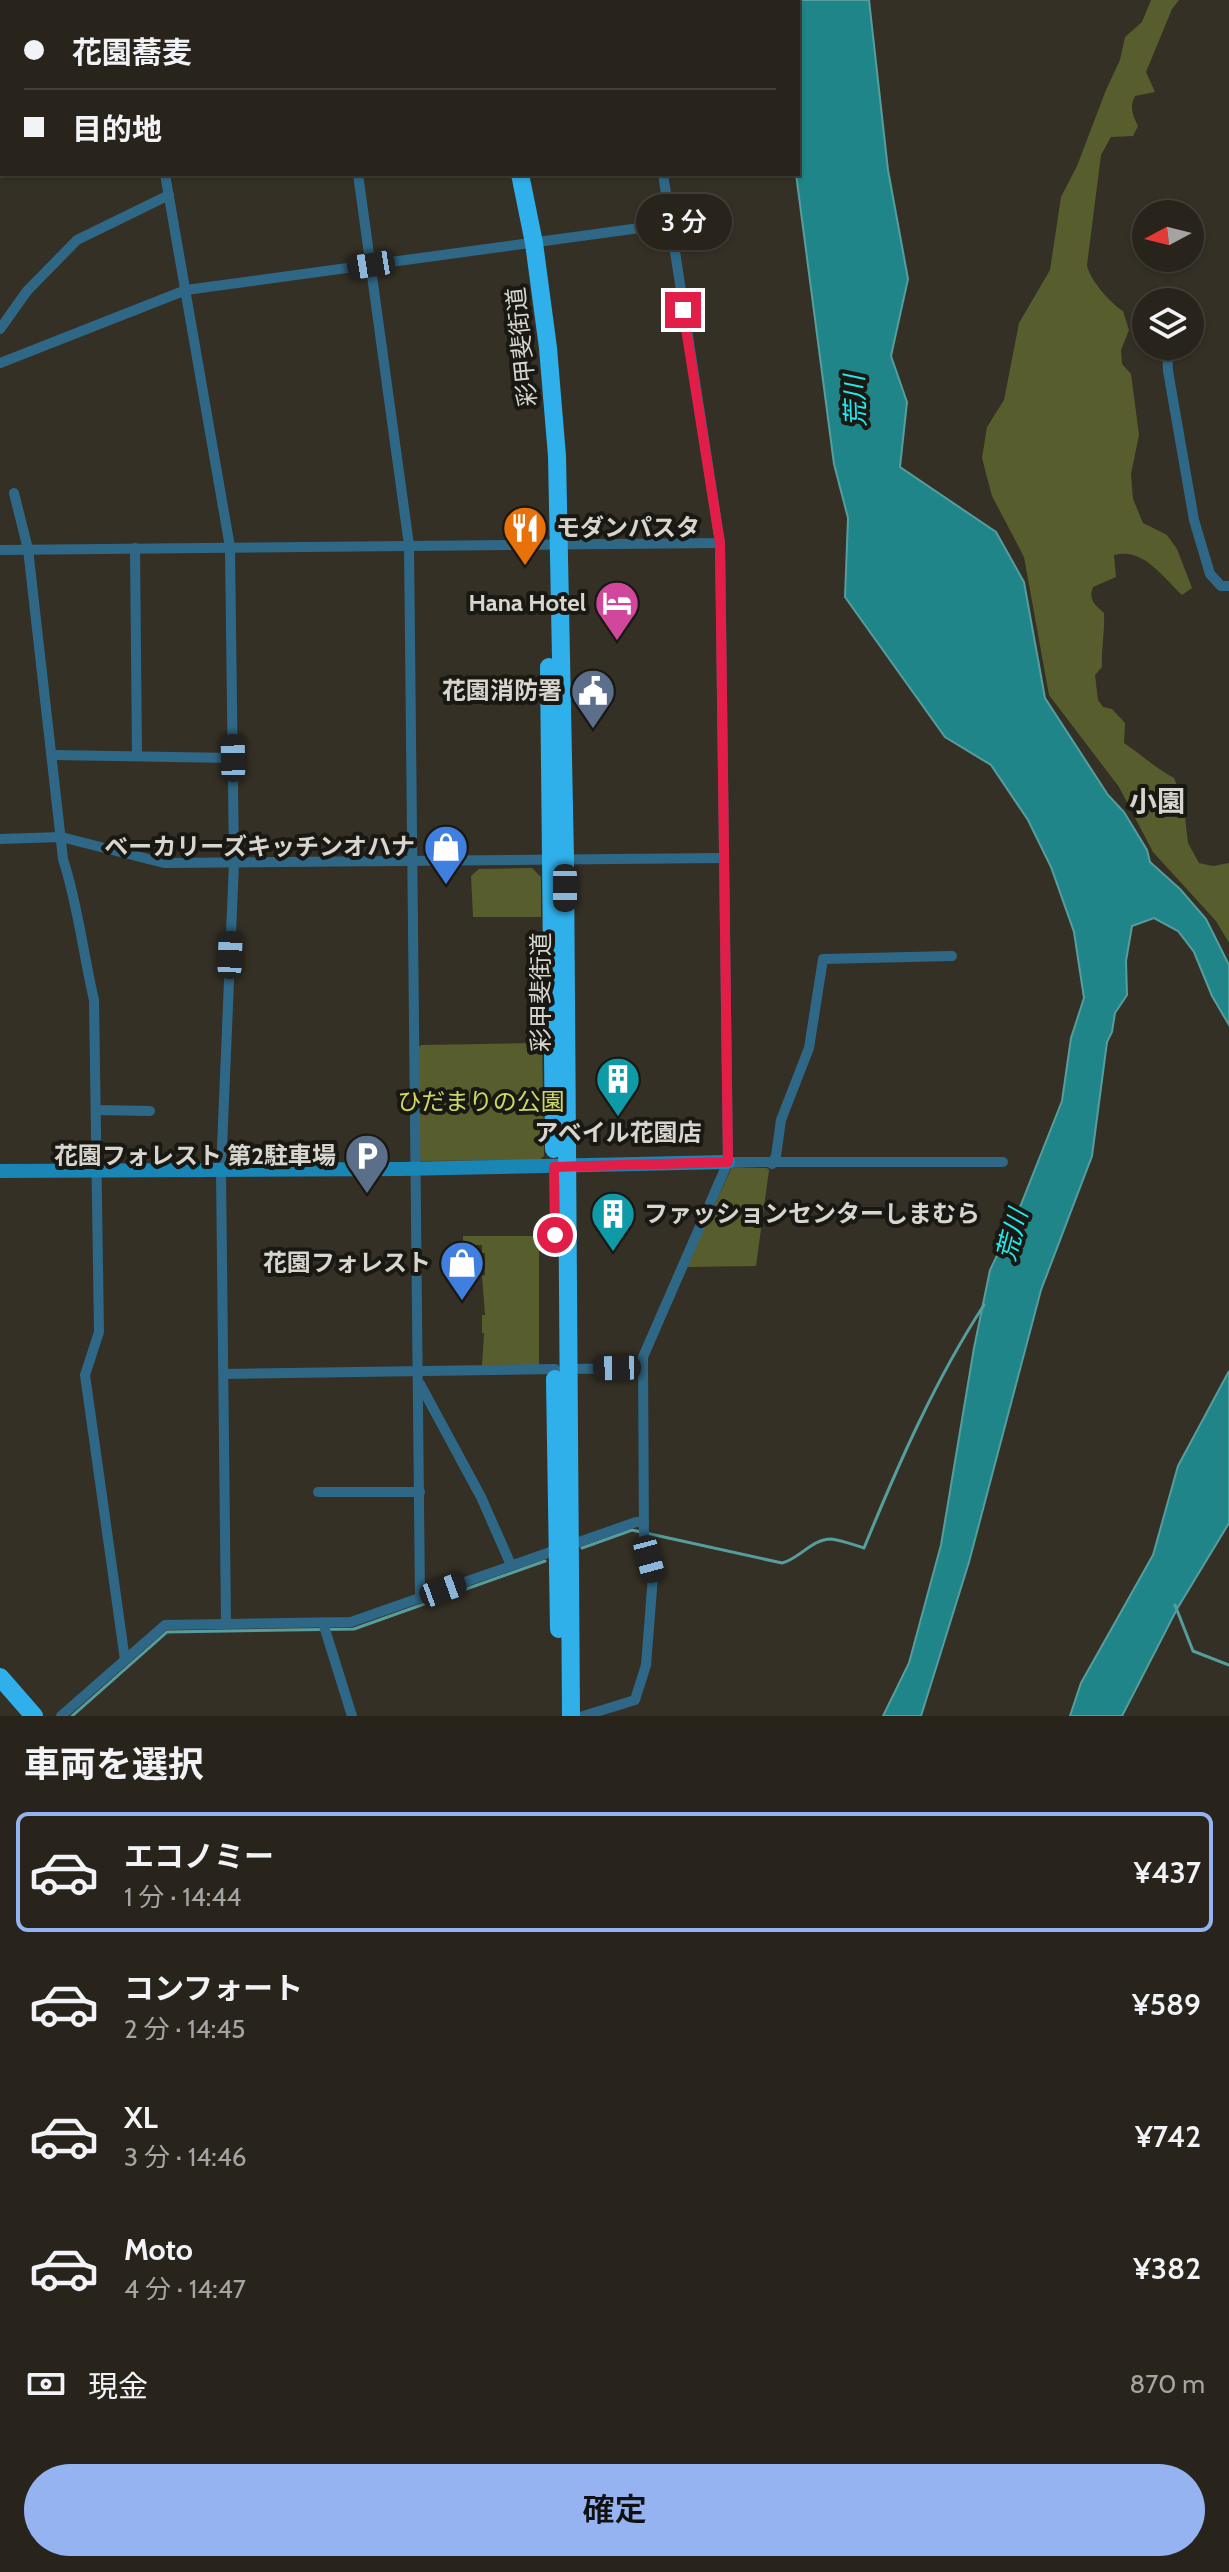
<!DOCTYPE html>
<html lang="ja">
<head>
<meta charset="utf-8">
<style>
  :root { --surface:#28241c; --page:#302c25; --text:#f1f3f6; --muted:#a5a4a3; --line:#44413b; --accent:#95b2f1 }
  body { margin:0; font-family:Cabin,"Noto Sans JP",sans-serif; background:var(--page); color:var(--text); height:100vh; display:flex; flex-direction:column; font-size:30px; white-space:nowrap }
  * { box-sizing:border-box; margin:0 }
  p { font-size:26px; color:var(--muted) }
  .icon { flex:none; width:44px; height:44px; fill:none; stroke:currentColor; stroke-width:2; stroke-linecap:round; stroke-linejoin:round }
  .map { position:relative; height:1716px; overflow:hidden }
  .sheet { display:flex; flex-direction:column; background:var(--surface); flex:1 }
  .sheet>* { flex:none }
  .banner { position:absolute; left:0px; top:0px; width:800px; height:176px; box-shadow:0 2px 6px #0004,0 0 0 2px var(--line); display:grid; align-content:center; height:176px; padding:0 24px; background:var(--surface) }
  .needle { width:52px; rotate:263deg }
  .buttons { position:absolute; left:1132px; top:200px; display:grid; gap:16px }
  .buttons a { display:grid; place-items:center; width:72px; height:72px; border-radius:50%; background:var(--surface); box-shadow:0 2px 6px #0004,0 0 0 2px var(--line); font-size:40px }
  .end { position:absolute; width:36px; height:36px; margin:-18px; border:10px solid #e11d48; background:#fff; box-shadow:0 0 0 4px #fff }
  .from { border-radius:50% }
  .bubble { position:absolute; height:56px; border-radius:28px; background:var(--surface); box-shadow:0 2px 6px #0004,0 0 0 2px var(--line); font-size:26px; font-weight:600; line-height:56px; text-align:center }
  .car { position:absolute; width:24px; height:48px; margin:-24px -12px; border-radius:10px; box-shadow:0 0 6px 2px #0007; background:linear-gradient(#222 24%,#8ab4d8 0 40%,#222 0 76%,#8ab4d8 0 86%,#222 0) }
  .banner b { display:flex; align-items:center; gap:28px; height:76px; font-size:30px }
  .banner b+b { border-top:2px solid var(--line) }
  .banner i { width:20px; height:20px; background:var(--text) }
  ul { padding:0; list-style:none }
  li { display:flex; align-items:center; gap:24px; height:120px; margin:0 16px 12px; padding:0 8px; border:4px solid transparent; border-radius:12px }
  li div { flex:1 }
  li b { display:block; font-size:30px }
  li em { font-style:normal; font-weight:600 }
  li.on { border-color:var(--accent) }
  li>.icon { width:72px; height:72px; stroke-width:1.5 }
  h2 { padding:0 24px; font-size:36px; line-height:96px }
  .pay { display:flex; align-items:center; gap:20px; height:88px; padding:0 24px; font-size:30px }
  .pay p { margin-inline-start:auto }
  .action { display:flex; gap:16px; margin-top:auto; padding:16px 24px }
  .action a { flex:1; height:92px; border-radius:48px; background:var(--accent); color:#111; font-size:32px; font-weight:600; line-height:92px; text-align:center }
  .map>svg:first-child { display:block }
</style>
</head>
<body>
<div class="map">
<svg width="1229" height="1716" viewBox="0 0 1229 1716">
  <rect width="100%" height="100%" fill="#353025"/>
  <g fill="#585d2e">
    <path d="M1151 0H1179L1172 9 1146 72 1155 92 1135 96C1129 107 1133 116 1138 126L1133 136 1111 137 1101 155 1087 265C1089 279 1111 304 1123 311L1129 330 1121 350 1122 364 1131 374 1139 435 1131 474 1133 499 1143 523 1167 535 1177 549 1192 588 1182 595C1163 577 1143 547 1114 555L1116 577 1093 587C1088 600 1095 605 1104 613 1105 632 1101 649 1102 667L1095 675 1098 700 1103 707 1112 709 1125 723 1124 743C1142 755 1155 768 1174 778L1183 800 1188 843 1199 863 1213 866 1229 863V943L1216 921 1153 852 1119 787 1049 695 1024 557 992 496 982 458 987 427 1004 400 1019 323 1050 270 1061 197 1077 166 1106 90 1120 60 1125 37 1142 22Z"/>
    <path d="M532 868 541 877V917H473L471 876 479 869Z"/>
    <path d="M542 1043 544 1156 539 1160 421 1161 419 1157 418 1048 421 1045Z"/>
    <path d="M732 1167 767 1168 769 1170 756 1266 686 1267Z"/>
    <path d="M463 1236H539V1365L482 1366 484 1333H482V1315H485L482 1276 485 1275V1253H482V1245H463Z"/>
  </g>
  <g fill="#1f8588" stroke="#569d9d" stroke-width="2">
    <path d="M773 0H869L888 170 908 279 891 356 907 402 900 467 996 532 1024 582 1045 698 1108 795 1124 812 1147 850 1150 862 1180 889 1206 919 1229 965V1025L1212 996 1194 952 1178 931 1154 918 1132 926 1126 961 1127 995 1115 1013 1112 1032 1107 1042 1092 1156 1041 1290 969 1562 921 1716H883L909 1663 941 1545 974 1348 990 1270 1018 1212 1062 1101 1071 1038 1084 998 1074 932 1051 867 1028 820 991 765 945 737 845 597 848 518 834 464 796 174H798V2Z"/>
    <path d="M1229 1371V1523L1177 1609 1122 1716H1070L1081 1683 1153 1555 1178 1466Z"/>
  </g>
  <g fill="none" stroke-linecap="round" stroke-linejoin="round">
    <g stroke="#569d9d" stroke-width="3">
      <path d="M582 1548 632 1530 782 1563C799 1559 812 1539 831 1539 841 1540 854 1545 864 1548 898 1465 935 1380 984 1305"/>
      <path d="M1175 1605 1193 1651 1229 1665"/>
      <path d="M72 1716 167 1632 354 1629 545 1561"/>
    </g>
    <g stroke="#2f6886" stroke-width="10">
      <path d="M134 0 135 2"/>
      <path d="M320 0 321 2"/>
      <path d="M641 0V2"/>
      <path d="M512 2 514 0"/>
      <path d="M594 2 602 0"/>
      <path d="M0 135 2 134"/>
      <path d="M165 174 230 547 234 863 221 1171 226 1624"/>
      <path d="M358 174 409 545 420 1598"/>
      <path d="M0 329 27 291 77 240 169 195"/>
      <path d="M1190 336 1193 335"/>
      <path d="M1167 346 1168 371 1194 520 1210 574 1221 586H1229"/>
      <path d="M0 363 186 290 669 224"/>
      <path d="M14 493 28 549 63 859C78 905 83 953 94 1000L99 1332 85 1375 125 1660"/>
      <path d="M135 548 137 756"/>
      <path d="M0 550 720 543"/>
      <path d="M53 755 233 758"/>
      <path d="M0 839 61 837 164 863 723 858"/>
      <path d="M96 1110 150 1111"/>
      <path d="M728 1162H1003"/>
      <path d="M772 1164 776 1156 781 1120 809 1048 823 959 952 956"/>
      <path d="M568 1369 642 1368"/>
      <path d="M224 1374 555 1369"/>
      <path d="M420 1384 481 1497 511 1565"/>
      <path d="M318 1492H420"/>
      <path d="M323 1623 352 1716"/>
      <path d="M61 1716 165 1625 351 1622 636 1522H644"/>
      <path d="M583 1716 635 1700 646 1665 653 1576 644 1543 643 1357 728 1162 720 543 663 174"/>
    </g>
    <path stroke="#1986b6" stroke-width="14" d="M0 1171 401 1169 728 1162"/>
    <g stroke="#30b0eb" stroke-width="18">
      <path d="M477 0V2"/>
      <path d="M520 174 534 243 548 348 557 456 565 859 571 1716"/>
      <path d="M549 667 554 1149"/>
      <path d="M555 1379 559 1629"/>
      <path d="M0 1677 34 1716"/>
    </g>
  </g>
  <g fill="none" stroke-linecap="round" stroke-linejoin="round">
    <path stroke="#e11d48" stroke-width="10" d="M555 1235 554 1167 728 1162 720 543 683 310"/>
  </g>
  <defs>
    <g id="restaurant-pin" transform="scale(2.3)"><path d="M0 17L-7.5 6A9.5 9.5 0 1 1 7.5 6Z" fill="#e8710a" stroke="#1a1813"/><path d="M-5-6h1v4h1v-4h1v4h1v-4h1v5L-1.5 .5V6h-2V.5L-5-1ZM5-6V6H3V1.5H1.5Q1.5-4 5-6Z" fill="#fff"/></g>
    <g id="hotel-pin" transform="scale(2.3)"><path d="M0 17L-7.5 6A9.5 9.5 0 1 1 7.5 6Z" fill="#d1479c" stroke="#1a1813"/><path d="M-6-4.5h1.5V1H6V5H4.5V3h-9V5H-6ZM-4 0a1.8 1.8 0 1 1 3.6 0ZM.5 0V-2.5h3Q6-2.5 6 0Z" fill="#fff"/></g>
    <g id="civic-pin" transform="scale(2.3)"><path d="M0 17L-7.5 6A9.5 9.5 0 1 1 7.5 6Z" fill="#5c6f8a" stroke="#1a1813"/><path d="M-.6-6.5H3V-4.5H.6V-3L4-1V1h2V6H-6V1h2V-1L-.6-3ZM-1.2 2.5V6h2.4V2.5Z" fill="#fff"/></g>
    <g id="shop-pin" transform="scale(2.3)"><path d="M0 17L-7.5 6A9.5 9.5 0 1 1 7.5 6Z" fill="#3f7fe0" stroke="#1a1813"/><path d="M-5-2.5h2.3a2.7 3.5 0 0 1 5.4 0H5L5.5 6h-11ZM-1.5-2.5h3a1.5 2.3 0 0 0-3 0Z" fill="#fff"/></g>
    <g id="building-pin" transform="scale(2.3)"><path d="M0 17L-7.5 6A9.5 9.5 0 1 1 7.5 6Z" fill="#0f9aa8" stroke="#1a1813"/><path d="M-4-6H4V6H1V3H-1V6H-4ZM-2.5-4.3h1.7v1.8h-1.7ZM.8-4.3h1.7v1.8H.8ZM-2.5-1h1.7V.8h-1.7ZM.8-1h1.7V.8H.8Z" fill="#fff"/></g>
    <g id="parking-pin" transform="scale(2.3)"><path d="M0 17L-7.5 6A9.5 9.5 0 1 1 7.5 6Z" fill="#5c6f8a" stroke="#1a1813"/><path d="M-3.5-5.5H1a3.5 3.5 0 0 1 0 7H-1V5.5H-3.5ZM-1-3.4V-.6H.8a1.4 1.4 0 0 0 0-2.8Z" fill="#fff"/></g>
  </defs>
  <g fill-rule="evenodd">
    <use href="#restaurant-pin" x="525" y="528"/>
    <use href="#hotel-pin" x="617" y="603"/>
    <use href="#civic-pin" x="593" y="691"/>
    <use href="#shop-pin" x="446" y="847"/>
    <use href="#building-pin" x="618" y="1079"/>
    <use href="#parking-pin" x="367" y="1156"/>
    <use href="#building-pin" x="613" y="1214"/>
    <use href="#shop-pin" x="462" y="1263"/>
  </g>
  <g text-anchor="middle" stroke-width="8" stroke-linejoin="round" paint-order="stroke">
    <g font-size="24" fill="#d7d5cd" stroke="#1a1813">
      <text transform="translate(522 347) rotate(-96)" y="8">彩甲斐街道</text>
      <text transform="translate(541 992) rotate(-90)" y="8">彩甲斐街道</text>
    </g>
    <g font-size="24" font-weight="bold" fill="#d7d5cd" stroke="#1a1813" text-anchor="end">
      <text x="556" y="536" text-anchor="start">モダンパスタ</text>
      <text x="586" y="611">Hana Hotel</text>
      <text x="562" y="699">花園消防署</text>
      <text x="415" y="855">ベーカリーズキッチンオハナ</text>
      <text x="618" y="1141" text-anchor="middle">アベイル花園店</text>
      <text x="336" y="1164">花園フォレスト 第2駐車場</text>
      <text x="644" y="1222" text-anchor="start">ファッションセンターしまむら</text>
      <text x="431" y="1271">花園フォレスト</text>
    </g>
    <g font-size="24" fill="#cdd966" stroke="#1a1813">
      <text x="481" y="1110">ひだまりの公園</text>
    </g>
    <g font-size="26" font-style="italic" fill="#22e8ee" stroke="#1a1813">
      <text transform="translate(855 401) rotate(-92)" y="9">荒川</text>
      <text transform="translate(1012 1235) rotate(-75)" y="9">荒川</text>
    </g>
    <g font-size="28" font-weight="bold" fill="#d7d5cd" stroke="#1a1813">
      <text x="1157" y="811">小園</text>
    </g>
  </g>
</svg>
<div class="buttons">
<a><svg class="needle" viewBox="-14 -14 28 28"><path d="M0-13l5 13h-10z" fill="#e53935"/><path d="M0 13l5-13h-10z" fill="#a5a4a3"/></svg></a>
<a><svg class="icon" aria-label="layers" viewBox="0 0 24 24"><path d="M12 4l9 5-9 5-9-5zM3 14l9 5 9-5"/></svg></a>
</div>
<i class="end from" style="left:555px;top:1235px"></i>
<i class="end" style="left:683px;top:310px"></i>
<div class="bubble" style="left:636px;top:194px;width:96px">3 分</div>
<i class="car" style="left:371px;top:265px;rotate:261deg"></i>
<i class="car" style="left:233px;top:758px;rotate:359deg"></i>
<i class="car" style="left:565px;top:888px;rotate:180deg"></i>
<i class="car" style="left:230px;top:955px;rotate:2deg"></i>
<i class="car" style="left:617px;top:1368px;rotate:269deg"></i>
<i class="car" style="left:649px;top:1559px;rotate:165deg"></i>
<i class="car" style="left:443px;top:1590px;rotate:70deg"></i>
<div class="banner">
<b><i class="from"></i>花園蕎麦</b>
<b><i></i>目的地</b>
</div>
</div>
<section class="sheet">
<h2>車両を選択</h2>
<ul>
<li class="on"><svg class="icon" aria-label="car" viewBox="0 0 24 24"><path d="M5 17H2v-5l4-1 3-4h7l3 4 3 1v5h-3M9 17h6M6 11h13"/><circle cx="7" cy="17" r="2"/><circle cx="17" cy="17" r="2"/></svg><div><b>エコノミー</b><p>1 分 · 14:44</p></div><em>¥437</em></li>
<li><svg class="icon" aria-label="car" viewBox="0 0 24 24"><path d="M5 17H2v-5l4-1 3-4h7l3 4 3 1v5h-3M9 17h6M6 11h13"/><circle cx="7" cy="17" r="2"/><circle cx="17" cy="17" r="2"/></svg><div><b>コンフォート</b><p>2 分 · 14:45</p></div><em>¥589</em></li>
<li><svg class="icon" aria-label="car" viewBox="0 0 24 24"><path d="M5 17H2v-5l4-1 3-4h7l3 4 3 1v5h-3M9 17h6M6 11h13"/><circle cx="7" cy="17" r="2"/><circle cx="17" cy="17" r="2"/></svg><div><b>XL</b><p>3 分 · 14:46</p></div><em>¥742</em></li>
<li><svg class="icon" aria-label="car" viewBox="0 0 24 24"><path d="M5 17H2v-5l4-1 3-4h7l3 4 3 1v5h-3M9 17h6M6 11h13"/><circle cx="7" cy="17" r="2"/><circle cx="17" cy="17" r="2"/></svg><div><b>Moto</b><p>4 分 · 14:47</p></div><em>¥382</em></li>
</ul>
<div class="pay"><svg class="icon" aria-label="cash" viewBox="0 0 24 24"><path d="M3 7h18v10H3z"/><circle cx="12" cy="12" r="2"/></svg>現金<p>870 m</p></div>
<div class="action"><a>確定</a></div>
</section>
</body>
</html>
